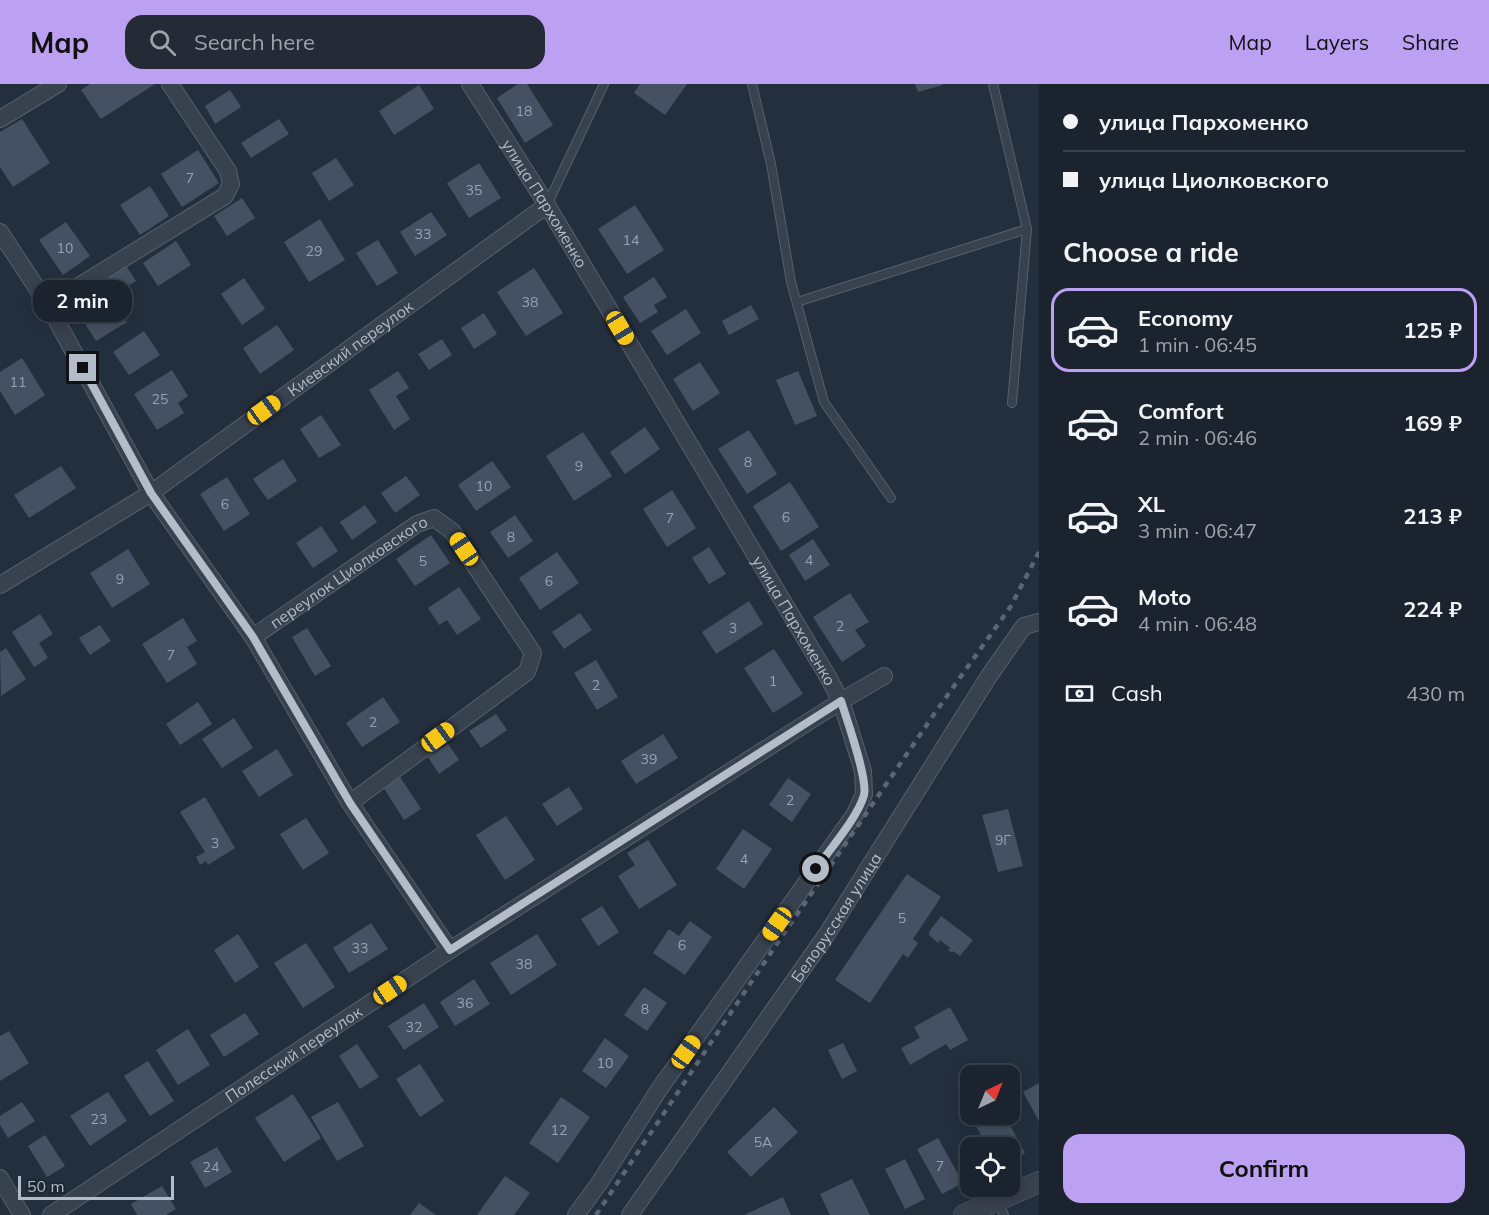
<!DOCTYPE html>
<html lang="en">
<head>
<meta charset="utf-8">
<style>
  :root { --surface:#1b232e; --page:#242b36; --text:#f1f3f6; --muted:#a0a4aa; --line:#39404a; --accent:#bca0f2 }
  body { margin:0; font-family:Mulish,sans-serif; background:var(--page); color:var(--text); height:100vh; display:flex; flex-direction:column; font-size:22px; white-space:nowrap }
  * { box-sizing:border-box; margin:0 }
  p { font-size:20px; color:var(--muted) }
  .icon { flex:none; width:33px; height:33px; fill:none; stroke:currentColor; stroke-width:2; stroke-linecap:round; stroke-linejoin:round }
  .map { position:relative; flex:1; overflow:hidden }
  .details { display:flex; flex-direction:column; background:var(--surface); width:450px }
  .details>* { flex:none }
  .guide { display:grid; align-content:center; height:132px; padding:0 24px; background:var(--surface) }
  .needle { width:39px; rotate:43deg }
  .buttons { position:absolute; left:960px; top:981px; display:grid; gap:12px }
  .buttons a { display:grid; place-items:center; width:60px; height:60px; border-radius:12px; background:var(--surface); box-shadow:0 3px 15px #0003,0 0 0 2px var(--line); font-size:30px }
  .scale { position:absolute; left:18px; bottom:15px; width:156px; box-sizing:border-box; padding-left:6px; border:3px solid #b4bcc9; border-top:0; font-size:16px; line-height:21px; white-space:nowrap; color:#b4bcc9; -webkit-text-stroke:4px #1d2633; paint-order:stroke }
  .end { position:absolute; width:27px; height:27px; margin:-14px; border:8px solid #b4bcc9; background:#111; box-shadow:0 0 0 3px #111 }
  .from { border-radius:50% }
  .bubble { position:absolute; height:42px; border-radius:18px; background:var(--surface); box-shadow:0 3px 15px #0003,0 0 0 2px var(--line); font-size:20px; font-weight:700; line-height:42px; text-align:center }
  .car { position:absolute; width:18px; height:36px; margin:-18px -9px; border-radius:8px; box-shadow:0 0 4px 2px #0007; background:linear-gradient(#f5c518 24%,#345 0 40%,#f5c518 0 76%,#345 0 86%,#f5c518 0) }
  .guide b { display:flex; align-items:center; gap:21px; height:57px; font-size:22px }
  .guide b+b { border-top:2px solid var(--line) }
  .guide i { width:15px; height:15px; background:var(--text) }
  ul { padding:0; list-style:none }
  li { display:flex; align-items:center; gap:18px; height:84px; margin:0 12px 9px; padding:0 12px; border:3px solid transparent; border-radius:18px }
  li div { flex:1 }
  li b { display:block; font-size:22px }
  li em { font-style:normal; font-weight:700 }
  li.on { border-color:var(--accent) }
  li>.icon { width:54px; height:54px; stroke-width:1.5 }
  h2 { padding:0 24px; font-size:27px; line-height:72px }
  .pay { display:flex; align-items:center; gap:15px; height:66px; padding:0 24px; font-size:22px }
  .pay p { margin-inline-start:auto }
  .action { display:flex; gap:12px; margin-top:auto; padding:12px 24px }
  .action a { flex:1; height:69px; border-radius:18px; background:var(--accent); color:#111; font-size:24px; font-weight:700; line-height:69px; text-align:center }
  header { display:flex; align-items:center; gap:36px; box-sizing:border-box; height:84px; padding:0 30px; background:var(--accent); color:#111 }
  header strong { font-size:28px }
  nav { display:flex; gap:33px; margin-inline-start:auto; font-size:21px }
  .search { width:420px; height:54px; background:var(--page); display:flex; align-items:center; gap:15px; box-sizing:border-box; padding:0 21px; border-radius:18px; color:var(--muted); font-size:22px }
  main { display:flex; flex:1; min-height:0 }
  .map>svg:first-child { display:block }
</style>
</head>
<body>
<header>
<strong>Map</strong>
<div class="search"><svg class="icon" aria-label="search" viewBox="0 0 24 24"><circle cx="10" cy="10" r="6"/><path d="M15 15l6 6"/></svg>Search here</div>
<nav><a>Map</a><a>Layers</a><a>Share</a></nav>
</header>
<main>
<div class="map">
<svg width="1039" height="1131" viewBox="0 0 1039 1131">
  <rect width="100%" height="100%" fill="#242f3e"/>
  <g fill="#455162">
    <path d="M90 0H155L101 35 81 6Z"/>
    <path d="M518 0H527L553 41 525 59 497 14Z"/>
    <path d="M640 0H687L665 31 634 9Z"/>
    <path d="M915 0H943V1L918 8Z"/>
    <path d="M419 1 434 25 394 51 379 27Z"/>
    <path d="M230 6 241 23 215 40 205 22Z"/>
    <path d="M22 35 50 79 13 103 0 83V48Z"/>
    <path d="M279 35 289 50 251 74 241 59Z"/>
    <path d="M198 66 219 99 182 123 161 90Z"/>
    <path d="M336 74 354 101 329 117 312 89Z"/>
    <path d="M479 79 501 114 469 134 447 99Z"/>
    <path d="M150 102 169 132 140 151 120 121Z"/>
    <path d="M242 114 255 134 227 152 214 132Z"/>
    <path d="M635 121 664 166 627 190 598 145Z"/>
    <path d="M431 128 447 151 415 172 400 148Z"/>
    <path d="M320 135 345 176 309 198 284 158Z"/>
    <path d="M66 138 90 172 63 191 39 156Z"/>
    <path d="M378 156 398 189 377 202 356 169Z"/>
    <path d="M176 157 191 181 158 202 143 179Z"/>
    <path d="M123 177 136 197 111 213 127 238 96 257 68 213Z"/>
    <path d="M534 184 563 229 526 252 497 208Z"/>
    <path d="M654 193 667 213 654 221 658 228 640 239 623 213Z"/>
    <path d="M244 194 265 225 242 241 221 210Z"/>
    <path d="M751 221 759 235 729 251 722 237Z"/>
    <path d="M686 225 701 249 667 271 651 247Z"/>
    <path d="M484 229 497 250 474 265 461 244Z"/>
    <path d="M277 241 294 266 260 290 243 264Z"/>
    <path d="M144 247 160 271 129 291 113 268Z"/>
    <path d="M442 255 452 271 429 286 418 270Z"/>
    <path d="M22 274 45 311 15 331 0 307V288Z"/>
    <path d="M700 278 720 309 693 327 673 295Z"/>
    <path d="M172 286 188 312 178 319 184 329 157 346 134 310Z"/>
    <path d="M398 287 409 304 396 312 410 335 394 346 369 306Z"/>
    <path d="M798 287 817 332 795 341 776 296Z"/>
    <path d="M321 331 341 361 319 374 300 345Z"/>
    <path d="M645 343 660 365 625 390 610 368Z"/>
    <path d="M749 346 777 390 747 410 718 365Z"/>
    <path d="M583 348 612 392 574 417 546 372Z"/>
    <path d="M283 375 297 397 268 416 253 395Z"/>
    <path d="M492 377 511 403 476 427 458 401Z"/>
    <path d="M61 382 76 404 29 434 14 411Z"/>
    <path d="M406 392 420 411 395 429 381 409Z"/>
    <path d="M227 393 250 430 224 447 200 410Z"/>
    <path d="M790 398 819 443 781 467 753 422Z"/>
    <path d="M672 406 696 444 667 463 643 425Z"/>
    <path d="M365 421 377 438 352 456 340 438Z"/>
    <path d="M515 431 533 457 508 474 490 448Z"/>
    <path d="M321 442 338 467 313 484 296 459Z"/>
    <path d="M431 451 450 479 415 502 396 475Z"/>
    <path d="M813 455 830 481 805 497 789 471Z"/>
    <path d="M709 463 726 490 709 500 692 474Z"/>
    <path d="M128 465 150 500 112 524 90 489Z"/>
    <path d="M557 468 579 499 540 526 519 494Z"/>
    <path d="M459 503 481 535 457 551 447 536 439 541 428 524Z"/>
    <path d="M850 509 869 538 855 546 866 562 842 578 813 533Z"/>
    <path d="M749 517 763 540 716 570 702 548Z"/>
    <path d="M580 529 592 546 564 565 552 548Z"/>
    <path d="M40 530 53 550 39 559 48 574 34 583 12 548Z"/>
    <path d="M183 534 197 557 187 563 197 580 167 599 142 560Z"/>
    <path d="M100 541 111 557 90 571 79 554Z"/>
    <path d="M307 544 331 582 315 592 292 553Z"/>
    <path d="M6 564 26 595 1 612 0 568Z"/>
    <path d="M774 565 803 610 773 629 744 584Z"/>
    <path d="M596 576 618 613 597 626 574 589Z"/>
    <path d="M383 613 400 638 362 663 346 639Z"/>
    <path d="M198 618 212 640 180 661 166 640Z"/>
    <path d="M496 630 507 646 481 664 469 647Z"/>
    <path d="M234 634 253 664 222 684 202 655Z"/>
    <path d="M663 650 678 674 636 700 621 677Z"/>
    <path d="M448 660 459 676 439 690 428 673Z"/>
    <path d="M277 665 293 691 259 713 242 687Z"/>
    <path d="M400 693 421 725 404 736 383 703Z"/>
    <path d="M788 694 811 710 792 738 769 721Z"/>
    <path d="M569 703 583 725 557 742 542 720Z"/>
    <path d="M205 713 235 764 208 781 206 777 200 781 196 773 205 768 180 728Z"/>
    <path d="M1008 725 1023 782 998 788 982 731Z"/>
    <path d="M506 732 535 776 505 796 476 751Z"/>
    <path d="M306 734 329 769 303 786 280 750Z"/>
    <path d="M743 745 772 765 744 805 716 785Z"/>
    <path d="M648 756 677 801 639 825 618 792 635 781 627 769Z"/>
    <path d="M907 790 941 813 913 855 918 859 908 874 903 870 870 919 835 896Z"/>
    <path d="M602 822 619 848 598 862 581 835Z"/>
    <path d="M941 832 973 856 960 872 953 867 952 869 948 866 950 864 940 856 938 859 929 851V848Z"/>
    <path d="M690 837 712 853 685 891 653 869 669 845 679 852Z"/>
    <path d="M371 839 388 865 349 889 333 864Z"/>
    <path d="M238 850 259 883 235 899 214 866Z"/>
    <path d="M537 850 557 881 511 911 490 879Z"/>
    <path d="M306 859 335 903 303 924 274 879Z"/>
    <path d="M474 895 490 920 455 942 440 918Z"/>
    <path d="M644 903 667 919 647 947 624 931Z"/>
    <path d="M424 919 439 943 404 966 388 942Z"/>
    <path d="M950 923 968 956 950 966 946 960 910 981 901 964 920 954 914 943Z"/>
    <path d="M245 929 259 950 224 973 210 951Z"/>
    <path d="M188 945 210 981 178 1001 156 966Z"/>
    <path d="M9 947 29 979 0 997V952Z"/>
    <path d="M605 954 629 972 606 1004 582 987Z"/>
    <path d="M843 959 857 987 842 995 828 966Z"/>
    <path d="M357 960 379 993 360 1005 339 972Z"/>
    <path d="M148 977 174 1017 150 1032 124 992Z"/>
    <path d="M420 980 444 1017 420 1033 396 995Z"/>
    <path d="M1039 999V1037L1023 1008Z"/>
    <path d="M108 1008 127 1037 90 1062 70 1032Z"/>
    <path d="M293 1010 321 1054 284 1078 255 1034Z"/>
    <path d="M561 1013 590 1033 558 1079 529 1059Z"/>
    <path d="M22 1018 35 1037 8 1054 0 1041V1032Z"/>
    <path d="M338 1018 364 1062 337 1077 311 1033Z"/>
    <path d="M774 1023 798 1048 751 1093 727 1068Z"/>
    <path d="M992 1030H1004L1025 1069 1010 1077V1064H988L975 1040Z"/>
    <path d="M45 1051 65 1082 47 1093 28 1062Z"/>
    <path d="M938 1054 963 1099 942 1110 917 1065Z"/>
    <path d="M217 1063 232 1088 205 1104 190 1078Z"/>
    <path d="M905 1075 925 1115 905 1125 885 1085Z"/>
    <path d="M505 1092 530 1109 514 1131H477Z"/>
    <path d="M852 1095 870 1131H830L820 1110Z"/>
    <path d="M162 1102 176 1125 166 1131H137L131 1120Z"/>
    <path d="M783 1113 791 1131H744Z"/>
    <path d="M419 1119 436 1131H410Z"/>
  </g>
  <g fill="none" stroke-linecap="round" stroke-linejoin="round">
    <g stroke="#565f6c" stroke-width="10">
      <g id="service">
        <path d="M752 0 771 80 791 198 824 318 891 414"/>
        <path d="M993 0 1027 145 1012 319"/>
        <path d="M547 121 604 0"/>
        <path d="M797 218 1027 145"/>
        <path d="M998 1117 1004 1131"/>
      </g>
    </g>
    <g stroke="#565f6c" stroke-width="18">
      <g id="minor">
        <path id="s1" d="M470 0 547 121 828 593 841 617 863 687 864 710 855 730 660 1004 600 1098 576 1131"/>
        <path d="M0 35 58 0"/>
        <path d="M0 148 48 221 151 409 253 553 350 719 450 866"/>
        <path d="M48 221 225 112 231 100 228 87 170 0"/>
        <path id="s2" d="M0 501 151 409 547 121"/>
        <path id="s3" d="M253 553 417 440 434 434 452 447 533 569 527 588 350 719"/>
        <path d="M0 1094 22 1131"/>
        <path id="s4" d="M51 1131 450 866 841 617 884 592"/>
        <path id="s5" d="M630 1131 827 850 989 592 1024 542 1039 538"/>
      </g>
    </g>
    <g stroke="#565f6c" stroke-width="22">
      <path id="tertiary" d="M964 1131 1039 1098"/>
    </g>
    <use href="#service" stroke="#38414e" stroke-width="8"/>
    <use href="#minor" stroke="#38414e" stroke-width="16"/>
    <use href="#tertiary" stroke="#38414e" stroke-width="21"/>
    <path stroke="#5a6575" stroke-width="4.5" stroke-dasharray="6 6" stroke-linecap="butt" d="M596 1131 772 867 937 626 1011 522 1039 468"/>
  </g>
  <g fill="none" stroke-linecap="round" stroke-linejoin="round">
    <path stroke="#b4bcc9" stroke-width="8" d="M83 284 151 409 253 553 350 719 450 866 841 617C847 636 868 695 864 711 858 733 830 765 816 785"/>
  </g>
  <g text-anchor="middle" stroke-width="4.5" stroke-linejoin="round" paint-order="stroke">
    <g font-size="14" fill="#98a1af">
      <text x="524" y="32">18</text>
      <text x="190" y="99">7</text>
      <text x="474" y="111">35</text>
      <text x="423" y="155">33</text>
      <text x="631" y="161">14</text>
      <text x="65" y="169">10</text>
      <text x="314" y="172">29</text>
      <text x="530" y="223">38</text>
      <text x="18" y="303">11</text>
      <text x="160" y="320">25</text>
      <text x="748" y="383">8</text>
      <text x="579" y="387">9</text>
      <text x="484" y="407">10</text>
      <text x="225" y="425">6</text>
      <text x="786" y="438">6</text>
      <text x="670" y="439">7</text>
      <text x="511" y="458">8</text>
      <text x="809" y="481">4</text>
      <text x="423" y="482">5</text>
      <text x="120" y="500">9</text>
      <text x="549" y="502">6</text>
      <text x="840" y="547">2</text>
      <text x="733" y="549">3</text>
      <text x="171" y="576">7</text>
      <text x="773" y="602">1</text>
      <text x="596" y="606">2</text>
      <text x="373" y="643">2</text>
      <text x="649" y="680">39</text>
      <text x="790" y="721">2</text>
      <text x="1003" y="761">9Г</text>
      <text x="215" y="764">3</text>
      <text x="744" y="780">4</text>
      <text x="902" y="839">5</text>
      <text x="682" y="866">6</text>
      <text x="360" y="869">33</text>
      <text x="524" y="885">38</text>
      <text x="465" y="924">36</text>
      <text x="645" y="930">8</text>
      <text x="414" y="948">32</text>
      <text x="605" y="984">10</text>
      <text x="99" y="1040">23</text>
      <text x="559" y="1051">12</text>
      <text x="763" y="1063">5А</text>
      <text x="940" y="1087">7</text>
      <text x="211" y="1088">24</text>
    </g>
    <g font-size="16" fill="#b4bcc9" stroke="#1d2633">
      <text dy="6" stroke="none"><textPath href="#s1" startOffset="141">улица Пархоменко</textPath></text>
      <text dy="6" stroke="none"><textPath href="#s2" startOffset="423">Киевский переулок</textPath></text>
      <text dy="6" stroke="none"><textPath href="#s3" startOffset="116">переулок Циолковского</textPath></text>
      <text dy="6" stroke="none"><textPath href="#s1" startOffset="627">улица Пархоменко</textPath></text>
      <text dy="6" stroke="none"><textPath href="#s5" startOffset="362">Белорусская улица</textPath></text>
      <text dy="6" stroke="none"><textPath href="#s4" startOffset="291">Полесский переулок</textPath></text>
    </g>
  </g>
</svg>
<div class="buttons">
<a><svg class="needle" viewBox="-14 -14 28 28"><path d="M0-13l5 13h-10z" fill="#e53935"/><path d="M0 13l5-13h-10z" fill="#a0a4aa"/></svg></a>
<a><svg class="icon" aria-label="locate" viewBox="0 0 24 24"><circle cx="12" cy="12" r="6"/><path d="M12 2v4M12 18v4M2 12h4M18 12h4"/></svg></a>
</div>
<div class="scale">50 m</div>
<i class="end from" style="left:816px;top:785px"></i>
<i class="end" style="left:83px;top:284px"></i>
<div class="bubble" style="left:33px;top:196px;width:99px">2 min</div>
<i class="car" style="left:620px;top:244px;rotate:149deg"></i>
<i class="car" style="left:264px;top:326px;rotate:54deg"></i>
<i class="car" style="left:464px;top:465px;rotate:326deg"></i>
<i class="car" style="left:438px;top:653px;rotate:54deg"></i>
<i class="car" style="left:777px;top:840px;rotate:215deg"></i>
<i class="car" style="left:390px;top:906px;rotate:56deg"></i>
<i class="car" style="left:686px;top:968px;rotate:35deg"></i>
</div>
<section class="details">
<div class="guide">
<b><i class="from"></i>улица Пархоменко</b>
<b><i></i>улица Циолковского</b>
</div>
<h2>Choose a ride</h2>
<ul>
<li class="on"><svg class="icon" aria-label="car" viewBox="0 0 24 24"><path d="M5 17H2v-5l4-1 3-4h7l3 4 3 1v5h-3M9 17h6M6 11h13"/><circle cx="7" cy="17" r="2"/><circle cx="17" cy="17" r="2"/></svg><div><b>Economy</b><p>1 min · 06:45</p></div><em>125 ₽</em></li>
<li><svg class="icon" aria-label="car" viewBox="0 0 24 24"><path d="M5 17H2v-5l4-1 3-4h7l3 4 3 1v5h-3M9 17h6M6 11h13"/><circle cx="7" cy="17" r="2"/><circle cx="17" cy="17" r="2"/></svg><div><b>Comfort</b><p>2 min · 06:46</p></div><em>169 ₽</em></li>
<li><svg class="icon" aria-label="car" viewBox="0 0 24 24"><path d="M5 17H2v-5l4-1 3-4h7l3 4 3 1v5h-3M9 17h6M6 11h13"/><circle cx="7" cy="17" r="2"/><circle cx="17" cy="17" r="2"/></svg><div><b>XL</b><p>3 min · 06:47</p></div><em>213 ₽</em></li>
<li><svg class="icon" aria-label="car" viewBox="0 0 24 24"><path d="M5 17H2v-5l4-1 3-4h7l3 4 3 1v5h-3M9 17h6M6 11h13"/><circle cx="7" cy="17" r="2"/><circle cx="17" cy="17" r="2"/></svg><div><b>Moto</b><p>4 min · 06:48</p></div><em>224 ₽</em></li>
</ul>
<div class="pay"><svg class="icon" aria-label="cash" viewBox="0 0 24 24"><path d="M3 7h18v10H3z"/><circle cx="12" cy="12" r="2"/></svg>Cash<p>430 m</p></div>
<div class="action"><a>Confirm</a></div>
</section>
</main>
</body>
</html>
